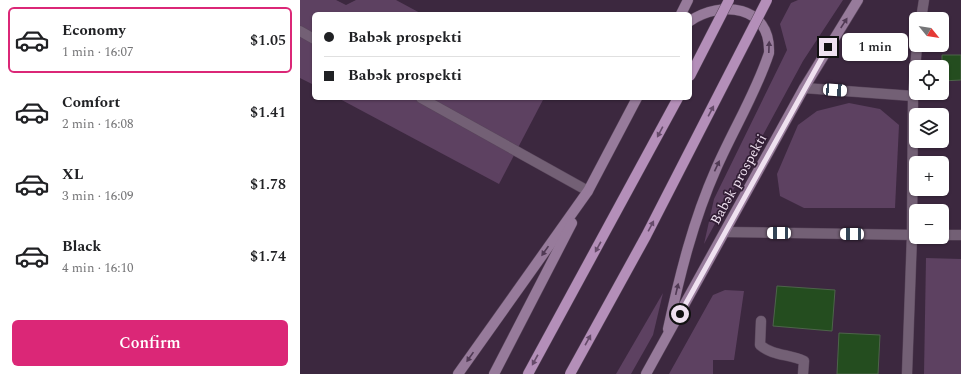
<!DOCTYPE html>
<html lang="en">
<head>
<meta charset="utf-8">
<style>
  :root { --surface:#fff; --page:#f2f2f2; --text:#202124; --muted:#757577; --line:#e0e0e0; --accent:#db2777 }
  body { margin:0; font-family:Spectral,serif; background:var(--page); color:var(--text); height:100vh; display:flex; flex-direction:column; font-size:15px; white-space:nowrap }
  * { box-sizing:border-box; margin:0 }
  p { font-size:13px; color:var(--muted) }
  .icon { flex:none; width:22px; height:22px; fill:none; stroke:currentColor; stroke-width:2; stroke-linecap:round; stroke-linejoin:round }
  .map { position:relative; flex:1; overflow:hidden }
  .sheet { display:flex; flex-direction:column; background:var(--surface); width:300px }
  .sheet>* { flex:none }
  .guide { position:absolute; left:12px; top:12px; width:380px; height:88px; border-radius:6px; box-shadow:0 1px 3px #0004; display:grid; align-content:center; height:88px; padding:0 12px; background:var(--surface) }
  .needle { width:26px; rotate:120deg }
  .buttons { position:absolute; left:609px; top:12px; display:grid; gap:8px }
  .buttons a { display:grid; place-items:center; width:40px; height:40px; border-radius:6px; background:var(--surface); box-shadow:0 1px 3px #0004; font-size:20px }
  .end { position:absolute; width:18px; height:18px; margin:-9px; border:5px solid #efe1f0; background:#111; box-shadow:0 0 0 2px #111 }
  .from { border-radius:50% }
  .bubble { position:absolute; height:28px; border-radius:6px; background:var(--surface); box-shadow:0 1px 3px #0004; font-size:13px; font-weight:600; line-height:28px; text-align:center }
  .car { position:absolute; width:12px; height:24px; margin:-12px -6px; border-radius:5px; box-shadow:0 0 3px 1px #0007; background:linear-gradient(#fff 24%,#345 0 40%,#fff 0 76%,#345 0 86%,#fff 0) }
  .guide b { display:flex; align-items:center; gap:14px; height:38px; font-size:15px }
  .guide b+b { border-top:1px solid var(--line) }
  .guide i { width:10px; height:10px; background:var(--text) }
  ul { padding:7px 0 0; list-style:none }
  li { display:flex; align-items:center; gap:12px; height:66px; margin:0 8px 6px; padding:0 4px; border:2px solid transparent; border-radius:6px }
  li div { flex:1 }
  li b { display:block; font-size:15px }
  li em { font-style:normal; font-weight:600 }
  li.current { border-color:var(--accent) }
  li>.icon { width:36px; height:36px; stroke-width:1.5 }
  .cta { display:flex; gap:8px; margin-top:auto; padding:8px 12px }
  .cta a { flex:1; height:46px; border-radius:6px; background:var(--accent); color:#fff; font-size:16px; font-weight:600; line-height:46px; text-align:center }
  main { display:flex; flex:1; min-height:0 }
  .map>svg:first-child { display:block }
</style>
</head>
<body>
<main>
<section class="sheet">
<ul>
<li class="current"><svg class="icon" aria-label="car" viewBox="0 0 24 24"><path d="M5 17H2v-5l4-1 3-4h7l3 4 3 1v5h-3M9 17h6M6 11h13"/><circle cx="7" cy="17" r="2"/><circle cx="17" cy="17" r="2"/></svg><div><b>Economy</b><p>1 min · 16:07</p></div><em>$1.05</em></li>
<li><svg class="icon" aria-label="car" viewBox="0 0 24 24"><path d="M5 17H2v-5l4-1 3-4h7l3 4 3 1v5h-3M9 17h6M6 11h13"/><circle cx="7" cy="17" r="2"/><circle cx="17" cy="17" r="2"/></svg><div><b>Comfort</b><p>2 min · 16:08</p></div><em>$1.41</em></li>
<li><svg class="icon" aria-label="car" viewBox="0 0 24 24"><path d="M5 17H2v-5l4-1 3-4h7l3 4 3 1v5h-3M9 17h6M6 11h13"/><circle cx="7" cy="17" r="2"/><circle cx="17" cy="17" r="2"/></svg><div><b>XL</b><p>3 min · 16:09</p></div><em>$1.78</em></li>
<li><svg class="icon" aria-label="car" viewBox="0 0 24 24"><path d="M5 17H2v-5l4-1 3-4h7l3 4 3 1v5h-3M9 17h6M6 11h13"/><circle cx="7" cy="17" r="2"/><circle cx="17" cy="17" r="2"/></svg><div><b>Black</b><p>4 min · 16:10</p></div><em>$1.74</em></li>
</ul>
<div class="cta"><a>Confirm</a></div>
</section>
<div class="map">
<svg width="661" height="374" viewBox="0 0 661 374">
  <rect width="100%" height="100%" fill="#3c283f"/>
  <g fill="#5d4161">
    <path d="M0 0H36L46 5 56 0H96L122 14H14V85L0 78Z"/>
    <path d="M498 0H543L503 61 404 244 414 199 487 50 480 24 491 3Z"/>
    <path d="M38 98H244L199 184Z"/>
    <path d="M549 103 580 109 599 125 595 208H504L480 196 477 174 498 125 517 111Z"/>
    <path d="M626 258 661 259V374H624Z"/>
    <path d="M425 290 444 291 434 360H413V374H369L413 295Z"/>
    <path d="M363 293 353 335 331 374H316Z"/>
  </g>
  <g fill="#244d1f" stroke="#4d644a">
    <path d="M642 55H661V80L642 81Z"/>
    <path d="M477 286 535 290 532 331 473 326Z"/>
    <path d="M539 333 580 335 578 374H537Z"/>
  </g>
  <g fill="none" stroke-linecap="round" stroke-linejoin="round">
    <g stroke="#59465b" stroke-width="11">
      <g id="service">
        <path d="M621 19 624 0"/>
        <path d="M0 31 14 39"/>
        <path d="M504 88 613 96"/>
        <path d="M121 98 288 191"/>
        <path d="M612 235 613 96 617 45"/>
        <path d="M461 321 460 345C473 356 489 354 504 361L503 374"/>
      </g>
    </g>
    <g stroke="#59465b" stroke-width="11">
      <path id="minor" d="M607 374 612 235"/>
    </g>
    <g stroke="#59465b" stroke-width="11">
      <g id="tertiary">
        <path d="M425 232 616 235"/>
        <path d="M642 235H661"/>
      </g>
    </g>
    <g stroke="#59465b" stroke-width="11">
      <g id="secondary">
        <path d="M381 14 388 0"/>
        <path d="M368 329C380 274 393 221 416 169 433 130 456 93 469 53 471 5 421 0 390 21"/>
        <path d="M158 374 288 191 337 98"/>
        <path d="M194 374 272 223"/>
        <path d="M346 374 504 88 558 0"/>
      </g>
    </g>
    <g stroke="#59465b" stroke-width="11">
      <path id="primary" d="M228 374 378 98"/>
    </g>
    <use href="#service" stroke="#736075" stroke-width="10"/>
    <use href="#minor" stroke="#736075" stroke-width="10"/>
    <use href="#tertiary" stroke="#736075" stroke-width="10"/>
    <use href="#secondary" stroke="#977b9b" stroke-width="10"/>
    <use href="#primary" stroke="#b48fb9" stroke-width="10"/>
    <g stroke="#59465b" stroke-width="11" stroke-linecap="butt">
      <g id="primary-bridge">
        <path d="M390 76 429 0"/>
        <path d="M270 374 346 236 467 0"/>
      </g>
    </g>
    <use href="#primary-bridge" stroke="#b48fb9" stroke-width="10"/>
  </g>
  <defs><path id="oneway-solid" d="M-6-.8H1V-3.2L6.5 0L1 3.2V.8H-6Z"/></defs>
  <g fill="#503a54">
    <use href="#oneway-solid" transform="translate(544 23) rotate(-57)"/>
    <use href="#oneway-solid" transform="translate(469 47) rotate(-88)"/>
    <use href="#oneway-solid" transform="translate(417 166) rotate(-65)"/>
    <use href="#oneway-solid" transform="translate(245 251) rotate(125)"/>
    <use href="#oneway-solid" transform="translate(377 289) rotate(-77)"/>
    <use href="#oneway-solid" transform="translate(170 357) rotate(125)"/>
  </g>
  <g fill="#664b6a">
    <use href="#oneway-solid" transform="translate(411 111) rotate(-62)"/>
    <use href="#oneway-solid" transform="translate(360 132) rotate(118)"/>
    <use href="#oneway-solid" transform="translate(351 226) rotate(-62)"/>
    <use href="#oneway-solid" transform="translate(298 247) rotate(119)"/>
    <use href="#oneway-solid" transform="translate(288 340) rotate(-61)"/>
    <use href="#oneway-solid" transform="translate(235 360) rotate(119)"/>
  </g>
  <g fill="none" stroke-linecap="round" stroke-linejoin="round">
    <path stroke="#efe1f0" stroke-width="5" d="M380 314 528 47"/>
  </g>
  <g text-anchor="middle" stroke-width="3.5" stroke-linejoin="round" paint-order="stroke">
    <g font-size="14" fill="#efe1f0" stroke="#321e35">
      <text transform="translate(438 179) rotate(-61)" y="5">Babək prospekti</text>
    </g>
  </g>
</svg>
<div class="buttons">
<a><svg class="needle" viewBox="-14 -14 28 28"><path d="M0-13l5 13h-10z" fill="#e53935"/><path d="M0 13l5-13h-10z" fill="#757577"/></svg></a>
<a><svg class="icon" aria-label="locate" viewBox="0 0 24 24"><circle cx="12" cy="12" r="6"/><path d="M12 2v4M12 18v4M2 12h4M18 12h4"/></svg></a>
<a><svg class="icon" aria-label="layers" viewBox="0 0 24 24"><path d="M12 4l9 5-9 5-9-5zM3 14l9 5 9-5"/></svg></a>
<a>+</a>
<a>−</a>
</div>
<i class="end from" style="left:380px;top:314px"></i>
<i class="end" style="left:528px;top:47px"></i>
<div class="bubble" style="left:542px;top:33px;width:66px">1 min</div>
<i class="car" style="left:535px;top:90px;rotate:94deg"></i>
<i class="car" style="left:479px;top:233px;rotate:271deg"></i>
<i class="car" style="left:552px;top:234px;rotate:271deg"></i>
<div class="guide">
<b><i class="from"></i>Babək prospekti</b>
<b><i></i>Babək prospekti</b>
</div>
</div>
</main>
</body>
</html>
